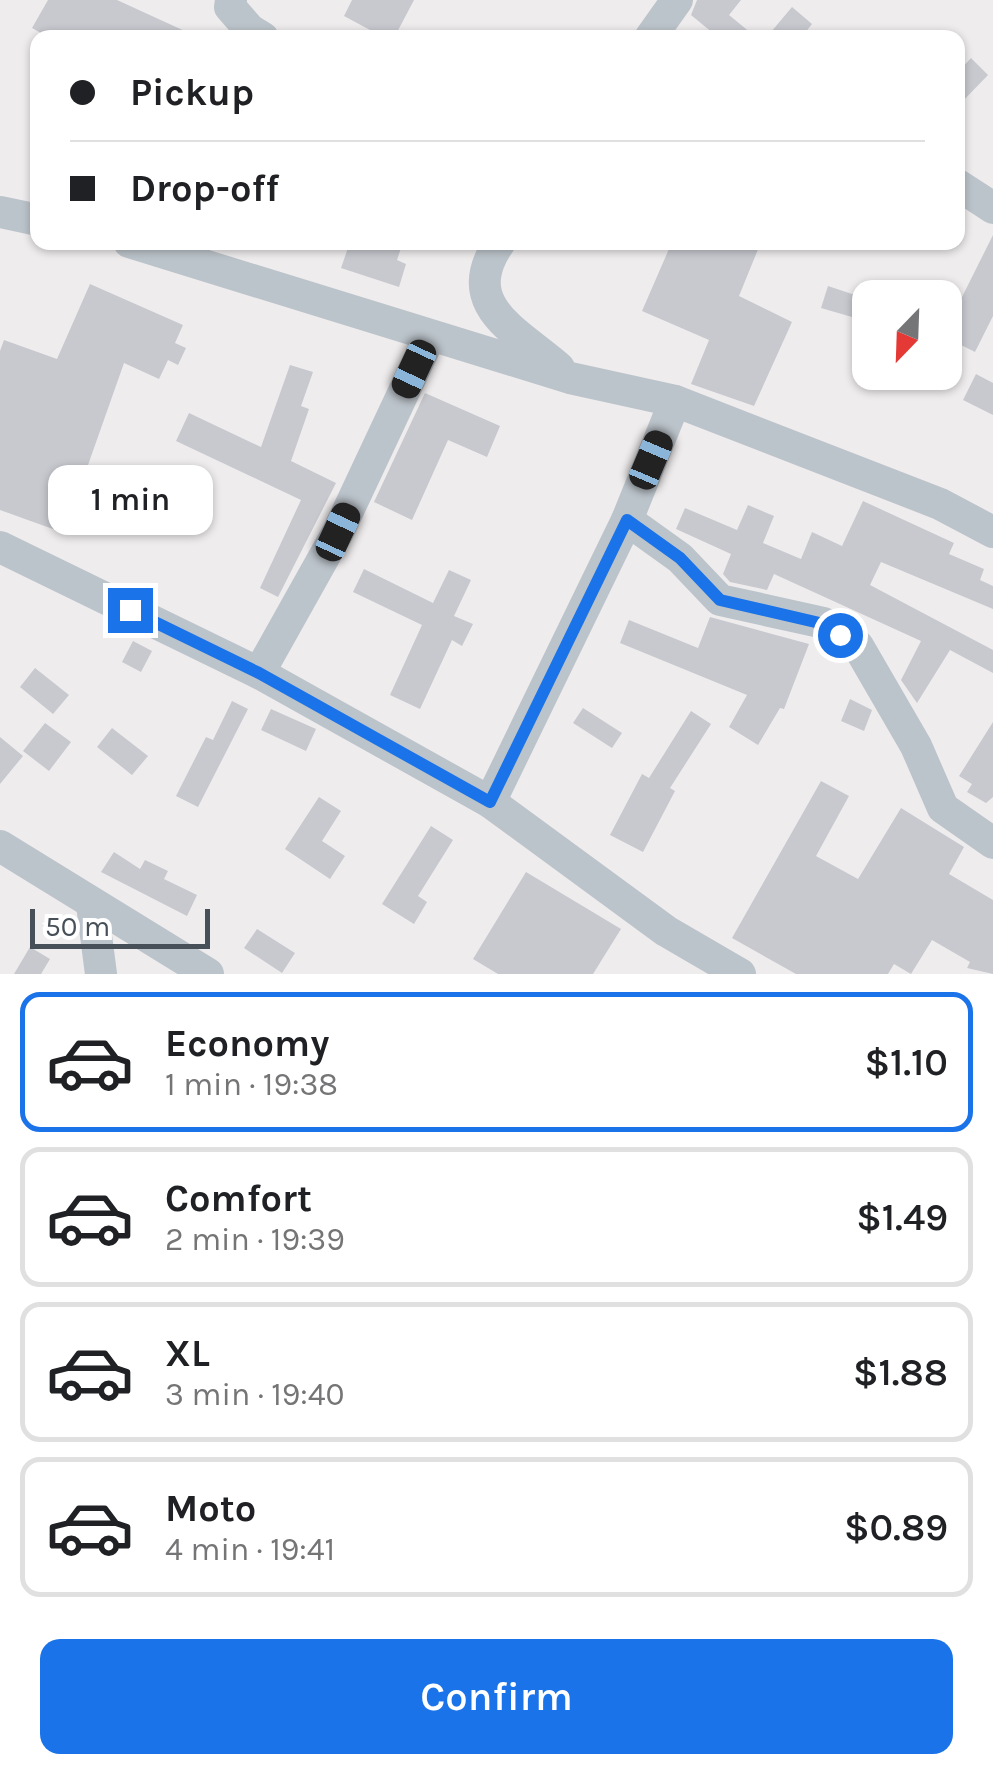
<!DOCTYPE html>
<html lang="en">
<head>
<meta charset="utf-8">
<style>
  :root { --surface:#fff; --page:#f2f2f2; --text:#202124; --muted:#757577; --line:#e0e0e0; --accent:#1a73e8 }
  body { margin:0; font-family:Karla,sans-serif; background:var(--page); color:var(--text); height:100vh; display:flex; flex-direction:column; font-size:38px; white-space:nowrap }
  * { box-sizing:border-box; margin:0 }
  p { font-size:32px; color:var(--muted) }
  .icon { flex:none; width:55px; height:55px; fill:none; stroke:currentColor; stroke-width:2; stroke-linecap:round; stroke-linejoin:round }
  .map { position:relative; height:974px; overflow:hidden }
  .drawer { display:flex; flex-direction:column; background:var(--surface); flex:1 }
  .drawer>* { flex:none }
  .guide { position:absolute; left:30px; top:30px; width:935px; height:220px; border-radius:20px; box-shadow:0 2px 8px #0004; display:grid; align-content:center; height:220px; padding:0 40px; background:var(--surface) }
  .needle { width:65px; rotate:203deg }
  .controls { position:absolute; left:852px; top:280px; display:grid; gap:20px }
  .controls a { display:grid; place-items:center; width:110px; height:110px; border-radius:20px; background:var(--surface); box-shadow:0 2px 8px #0004; font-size:50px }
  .scale { position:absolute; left:30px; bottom:25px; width:180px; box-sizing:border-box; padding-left:10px; border:5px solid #475058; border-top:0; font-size:28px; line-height:35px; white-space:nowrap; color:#475058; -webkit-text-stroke:8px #fff; paint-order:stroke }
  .end { position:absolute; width:45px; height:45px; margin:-22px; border:12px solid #1a73e8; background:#fff; box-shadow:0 0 0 5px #fff }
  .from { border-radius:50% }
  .bubble { position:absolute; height:70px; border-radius:20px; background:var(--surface); box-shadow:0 2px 8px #0004; font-size:32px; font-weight:600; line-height:70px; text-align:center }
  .car { position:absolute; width:30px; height:60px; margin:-30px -15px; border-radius:12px; box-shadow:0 0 8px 2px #0007; background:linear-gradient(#222 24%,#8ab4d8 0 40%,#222 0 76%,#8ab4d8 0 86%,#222 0) }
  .guide b { display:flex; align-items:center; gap:35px; height:95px; font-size:38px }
  .guide b+b { border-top:2px solid var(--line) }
  .guide i { width:25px; height:25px; background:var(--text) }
  ul { padding:18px 0 0; list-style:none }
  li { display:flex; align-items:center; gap:30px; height:140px; margin:0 20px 15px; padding:0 20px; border:5px solid var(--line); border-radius:20px }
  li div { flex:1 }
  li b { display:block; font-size:38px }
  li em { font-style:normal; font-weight:600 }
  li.current { border-color:var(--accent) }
  li>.icon { width:90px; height:90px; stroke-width:1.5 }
  .cta { display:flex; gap:20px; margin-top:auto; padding:20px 40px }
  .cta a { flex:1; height:115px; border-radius:20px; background:var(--accent); color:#fff; font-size:40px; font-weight:600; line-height:115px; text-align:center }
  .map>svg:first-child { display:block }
</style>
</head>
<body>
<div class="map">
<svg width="993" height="974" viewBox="0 0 993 974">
  <rect width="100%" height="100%" fill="#efeced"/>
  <g fill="#c7c9cf">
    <path d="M48 0H117L200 38H50L32 28Z"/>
    <path d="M352 0H414L394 38H385L344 16Z"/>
    <path d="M697 0H741L729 15 757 38H719L691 15Z"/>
    <path d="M792 7 812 24 801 38H766Z"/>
    <path d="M971 58 988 75 958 106V72Z"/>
    <path d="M993 235V316L975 352 945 337V310L953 315Z"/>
    <path d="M350 242H403L397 260 406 264 399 287 341 268Z"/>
    <path d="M672 242H761L739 296 792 322 754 406 691 384 709 340 642 311Z"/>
    <path d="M90 284 183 325 175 343 186 348 178 365 168 360 159 379 124 363 64 533 0 510V351L4 340 57 359Z"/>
    <path d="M828 286 858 296 852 317 821 308Z"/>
    <path d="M290 365 313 372 301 406 309 409 291 461 336 483 278 597 260 588 301 500 176 441 189 413 261 447Z"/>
    <path d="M976 374 993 383V415L963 400Z"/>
    <path d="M425 393 500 426 487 457 448 440 412 520 374 502Z"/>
    <path d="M863 501 954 543 949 554 984 569 980 580 993 586V609L881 562 870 585 993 650V673L950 650 917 703 901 680 921 641 774 574 767 590 730 582 723 574 731 554 676 529 685 508 737 530 748 505 774 516 763 543 801 559 812 532 842 546Z"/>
    <path d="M364 569 433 603 449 570 471 580 454 616 473 624 462 646 452 640 420 709 390 695 422 625 353 592Z"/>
    <path d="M710 617 809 644 784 709 780 708 758 745 729 727 747 695 620 643 629 620 698 648Z"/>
    <path d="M133 641 152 651 141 672 122 662Z"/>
    <path d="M35 668 69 695 53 714 20 687Z"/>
    <path d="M850 699 872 710 864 731 841 721Z"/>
    <path d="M232 701 248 709 198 807 176 796 206 737 213 740Z"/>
    <path d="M583 708 622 733 612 748 573 723Z"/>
    <path d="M271 709 316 729 306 751 261 730Z"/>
    <path d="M691 711 711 724 670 788 675 791 643 852 610 835 642 774 649 778Z"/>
    <path d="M993 722V797L986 803 967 792 972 784 959 776Z"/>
    <path d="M45 723 71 742 49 771 23 751Z"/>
    <path d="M112 728 148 756 132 775 97 747Z"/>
    <path d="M0 737 23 756 0 784Z"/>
    <path d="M821 781 849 796 816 856 858 879 901 808 964 847 949 874 993 900V974L967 968 970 962 932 940 911 974 894 964 888 974H796L732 938Z"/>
    <path d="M319 797 341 811 322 841 345 856 330 879 285 849Z"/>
    <path d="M431 826 453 840 418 896 427 902 414 924 382 904Z"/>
    <path d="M114 852 140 869 145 860 168 871 164 879 197 895 187 916 101 872Z"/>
    <path d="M526 872 621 929 593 974H498L473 959Z"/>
    <path d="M257 929 295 953 282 973 244 948Z"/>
    <path d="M30 947 50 959 41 974H14Z"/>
  </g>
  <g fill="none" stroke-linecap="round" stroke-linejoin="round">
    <g stroke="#bcc4cb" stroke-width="32">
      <path d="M231 0 230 7 250 30 263 38"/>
      <path d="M650 38 677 0"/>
      <path d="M958 185 993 208"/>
      <path d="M0 212 38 220"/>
      <path d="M129 242 570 378 675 401 940 504 993 532"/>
      <path d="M500 242C456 305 517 331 559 368"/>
      <path d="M627 520 680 558 720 600 824 623 858 646 916 746 943 808 993 843"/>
      <path d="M0 547 259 673 490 802 666 931 740 974"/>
      <path d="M259 673 338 532 430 336"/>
      <path d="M490 802 627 520 675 401"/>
      <path d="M0 846 208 974"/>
      <path d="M92 905 101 974"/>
    </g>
  </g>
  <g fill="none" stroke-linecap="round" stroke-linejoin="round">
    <path stroke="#1a73e8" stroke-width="12" d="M130 610 259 673 490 802 627 520 680 558 720 600 824 624 840 635"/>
  </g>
</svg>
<div class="controls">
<a><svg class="needle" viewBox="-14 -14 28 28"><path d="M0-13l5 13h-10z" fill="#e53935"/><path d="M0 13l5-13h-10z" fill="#757577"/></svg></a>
</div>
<div class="scale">50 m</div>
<i class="end from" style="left:840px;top:635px"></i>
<i class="end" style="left:130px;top:610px"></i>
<div class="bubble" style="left:48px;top:465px;width:165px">1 min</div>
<i class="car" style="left:414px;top:369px;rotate:205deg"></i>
<i class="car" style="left:651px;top:460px;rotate:23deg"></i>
<i class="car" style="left:338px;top:532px;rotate:25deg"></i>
<div class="guide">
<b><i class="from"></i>Pickup</b>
<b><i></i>Drop-off</b>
</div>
</div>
<section class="drawer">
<ul>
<li class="current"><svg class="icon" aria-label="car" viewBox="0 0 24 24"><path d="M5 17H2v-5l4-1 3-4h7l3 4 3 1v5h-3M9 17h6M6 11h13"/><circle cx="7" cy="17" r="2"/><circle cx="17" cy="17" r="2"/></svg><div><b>Economy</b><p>1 min · 19:38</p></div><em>$1.10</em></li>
<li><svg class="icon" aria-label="car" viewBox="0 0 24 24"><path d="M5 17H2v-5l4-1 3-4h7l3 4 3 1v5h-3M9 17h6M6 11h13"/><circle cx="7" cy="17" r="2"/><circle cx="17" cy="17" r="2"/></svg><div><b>Comfort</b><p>2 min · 19:39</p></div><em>$1.49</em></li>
<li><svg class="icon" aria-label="car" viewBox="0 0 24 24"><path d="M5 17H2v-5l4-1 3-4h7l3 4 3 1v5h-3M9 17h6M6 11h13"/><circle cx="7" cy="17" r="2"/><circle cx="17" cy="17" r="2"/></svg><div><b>XL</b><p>3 min · 19:40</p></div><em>$1.88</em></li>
<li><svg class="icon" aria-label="car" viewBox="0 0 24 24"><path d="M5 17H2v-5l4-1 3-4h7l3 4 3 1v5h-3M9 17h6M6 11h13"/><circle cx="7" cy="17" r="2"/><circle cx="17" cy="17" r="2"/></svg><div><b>Moto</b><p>4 min · 19:41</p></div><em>$0.89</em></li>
</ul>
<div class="cta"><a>Confirm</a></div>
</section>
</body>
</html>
